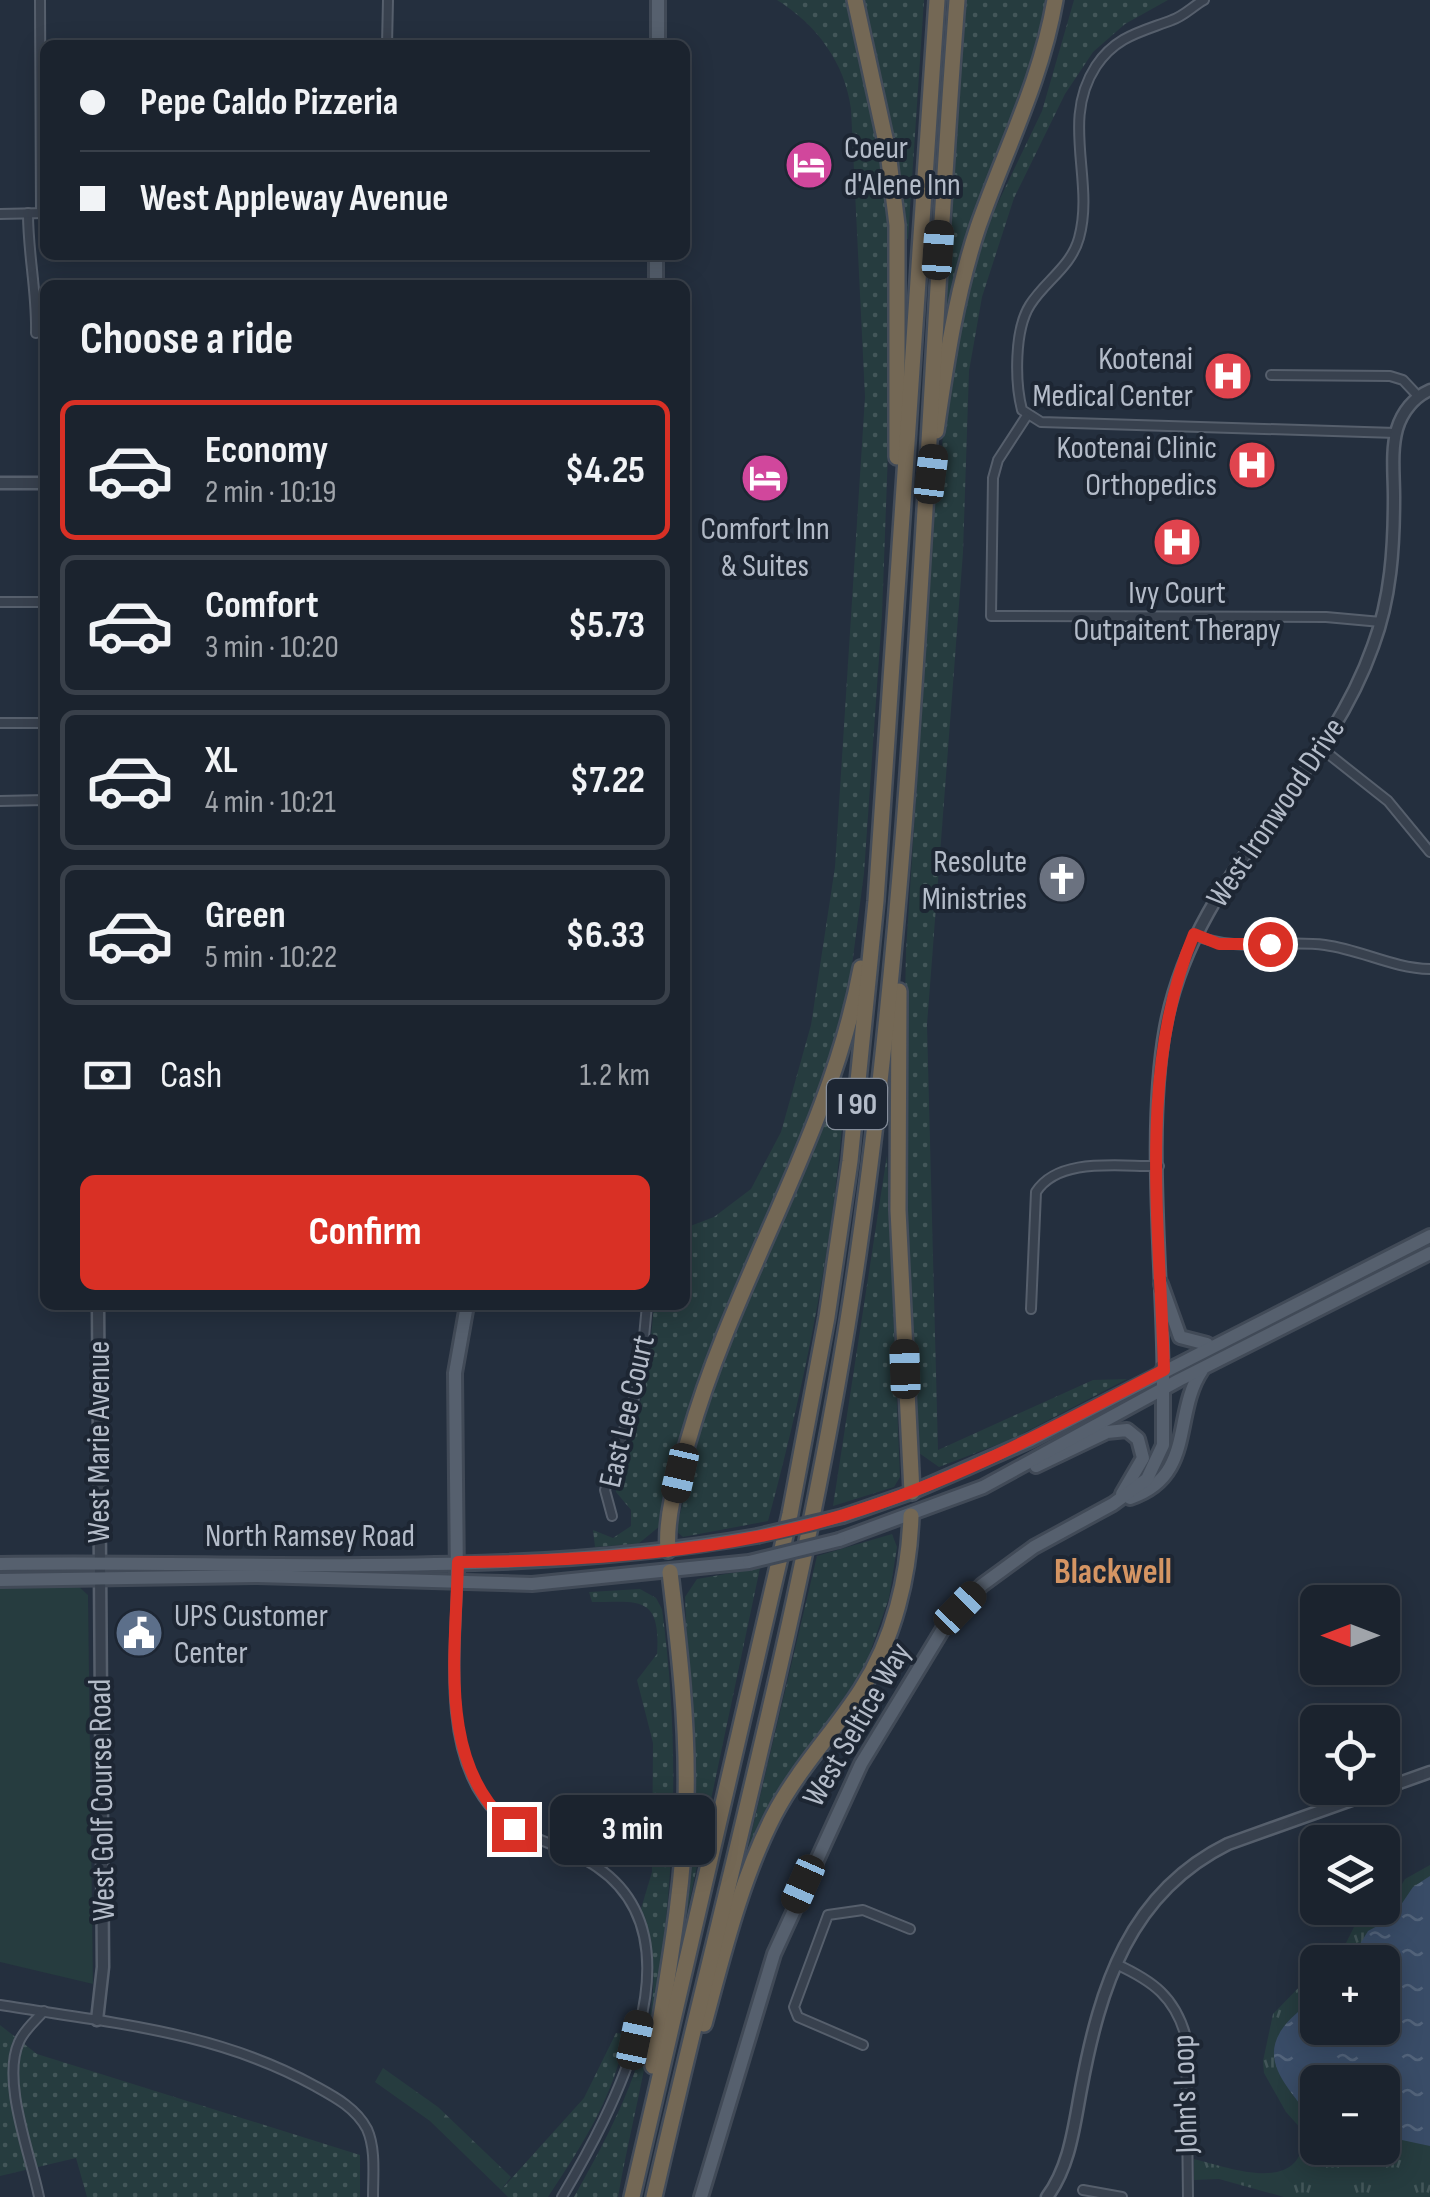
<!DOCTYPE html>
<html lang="en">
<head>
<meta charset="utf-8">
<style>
  :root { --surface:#1b232e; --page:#242b36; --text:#f1f3f6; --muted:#a0a4aa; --line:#39404a; --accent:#d93025 }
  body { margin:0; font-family:"Sofia Sans Condensed",sans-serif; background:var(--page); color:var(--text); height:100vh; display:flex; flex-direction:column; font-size:38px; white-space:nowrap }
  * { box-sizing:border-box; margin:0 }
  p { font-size:32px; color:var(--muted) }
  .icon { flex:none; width:55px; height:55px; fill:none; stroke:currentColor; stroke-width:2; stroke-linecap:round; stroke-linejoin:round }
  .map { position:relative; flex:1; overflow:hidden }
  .sheet { position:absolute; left:40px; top:280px; width:650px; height:1030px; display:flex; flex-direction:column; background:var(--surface); border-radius:15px; box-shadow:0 5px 25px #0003,0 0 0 2px var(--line) }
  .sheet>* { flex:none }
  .hud { position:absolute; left:40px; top:40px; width:650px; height:220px; border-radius:15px; box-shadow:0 5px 25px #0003,0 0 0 2px var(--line); display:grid; align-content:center; height:220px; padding:0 40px; background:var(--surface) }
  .needle { width:65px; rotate:270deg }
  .controls { position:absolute; left:1300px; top:1585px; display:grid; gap:20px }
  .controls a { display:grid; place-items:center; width:100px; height:100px; border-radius:15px; background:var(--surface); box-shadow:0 5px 25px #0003,0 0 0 2px var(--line); font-size:50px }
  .end { position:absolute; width:45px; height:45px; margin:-22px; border:12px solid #d93025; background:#fff; box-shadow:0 0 0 5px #fff }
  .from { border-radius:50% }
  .bubble { position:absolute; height:70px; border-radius:15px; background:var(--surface); box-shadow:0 5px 25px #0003,0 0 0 2px var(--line); font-size:32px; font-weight:700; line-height:70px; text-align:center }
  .car { position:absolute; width:30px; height:60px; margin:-30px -15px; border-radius:12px; box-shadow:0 0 8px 2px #0007; background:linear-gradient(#222 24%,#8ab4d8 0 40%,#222 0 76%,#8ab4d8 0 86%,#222 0) }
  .hud b { display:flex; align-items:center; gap:35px; height:95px; font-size:38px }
  .hud b+b { border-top:2px solid var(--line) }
  .hud i { width:25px; height:25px; background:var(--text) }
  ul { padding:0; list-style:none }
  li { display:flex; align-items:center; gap:30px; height:140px; margin:0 20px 15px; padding:0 20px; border:5px solid var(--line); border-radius:15px }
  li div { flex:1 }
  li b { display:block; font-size:38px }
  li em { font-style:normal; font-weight:700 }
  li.selected { border-color:var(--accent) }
  li>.icon { width:90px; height:90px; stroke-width:1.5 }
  h2 { padding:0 40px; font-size:45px; line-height:120px }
  .pay { display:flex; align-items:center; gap:25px; height:110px; padding:0 40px; font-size:38px }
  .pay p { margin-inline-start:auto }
  .primary-button { display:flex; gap:20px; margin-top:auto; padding:20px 40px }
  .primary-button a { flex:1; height:115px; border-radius:15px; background:var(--accent); color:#fff; font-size:40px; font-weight:700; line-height:115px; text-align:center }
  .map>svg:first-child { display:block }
</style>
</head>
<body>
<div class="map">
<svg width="1430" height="2197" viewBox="0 0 1430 2197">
  <defs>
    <pattern id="grass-dots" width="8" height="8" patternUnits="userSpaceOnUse" patternTransform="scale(2.5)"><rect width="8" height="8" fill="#263c3f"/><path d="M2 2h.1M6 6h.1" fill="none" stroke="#435659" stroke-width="1.8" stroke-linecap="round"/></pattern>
    <pattern id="forest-firs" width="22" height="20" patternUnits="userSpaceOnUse" patternTransform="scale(2.5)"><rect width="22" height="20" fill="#263c3f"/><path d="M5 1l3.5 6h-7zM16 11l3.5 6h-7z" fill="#435659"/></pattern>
    <pattern id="park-tufts" width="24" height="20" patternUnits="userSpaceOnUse" patternTransform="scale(2.5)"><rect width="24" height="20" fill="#263c3f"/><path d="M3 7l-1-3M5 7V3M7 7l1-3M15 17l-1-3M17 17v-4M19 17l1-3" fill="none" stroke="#435659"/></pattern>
    <pattern id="water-ripples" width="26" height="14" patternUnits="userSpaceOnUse" patternTransform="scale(2.5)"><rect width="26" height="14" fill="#394c67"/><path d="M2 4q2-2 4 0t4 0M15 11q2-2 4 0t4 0" fill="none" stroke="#53647b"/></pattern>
  </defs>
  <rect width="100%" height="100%" fill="#242f3e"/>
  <g fill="url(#grass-dots)">
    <path d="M777 0H847L887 185 894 289 882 615 864 873 848 996 839 1046 800 1150 727 1304 691 1398 660 1526 638 1544 595 1547 593 1530 613 1538 631 1526V1510L616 1492 615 1481 647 1380 654 1305H685V1228L714 1217 751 1189 781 1132 811 1025 835 867 865 397 851 109C845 63 817 25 777 0Z"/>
    <path d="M860 0H924L908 239H902Z"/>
    <path d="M965 0H1047L1042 33 946 310Z"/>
    <path d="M1074 0H1168L1125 24 1093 52 1065 94 1014 198 982 297 969 371 963 552 927 1025 938 1450 1093 1380 1127 1379 1012 1439 939 1467 919 1453 915 1443 903 1103 906 951 936 485 964 295 982 236 1042 111Z"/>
    <path d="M845 1082C838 1223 805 1385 768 1521L683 1537 676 1531 712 1377 839 1084Z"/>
    <path d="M887 1155 900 1477 894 1487 833 1506Z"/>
    <path d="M892 1534 897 1547 889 1598 865 1667 777 1794 745 1860 817 1556Z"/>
    <path d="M760 1568 686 1918 682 1916 692 1850 693 1789 685 1597 697 1579Z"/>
    <path d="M640 1589 656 1598 662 1609C681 1749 675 1886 652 2025 643 2083 628 2140 618 2197H574C619 2117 681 2003 640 1912L652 1872 653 1743 637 1680 657 1654C661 1594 638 1602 592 1602L589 1592Z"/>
    <path d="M0 2025 37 2054 360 2155V2197H87L76 2158 0 2176Z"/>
    <path d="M616 2033 625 2034C616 2094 581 2147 548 2197H508L501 2190 584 2098Z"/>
  </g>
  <path fill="url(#forest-firs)" d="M383 2068 438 2107 511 2177 501 2190 430 2121 375 2082Z"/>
  <path fill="url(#park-tufts)" fill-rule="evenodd" d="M1430 1865V2197H1284L1219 2179 1194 2180V2159C1231 2168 1304 2197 1304 2132L1286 2112 1264 2073 1263 2061 1273 2014 1306 1980 1316 1956 1345 1945 1355 1925 1386 1911 1405 1879ZM1318 1962H1382V2028H1318ZM1318 2082H1382V2148H1318Z"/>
  <path fill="#263c3f" d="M0 1586 77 1585 88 1595 93 1984 0 1962Z"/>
  <path fill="url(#water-ripples)" d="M1430 1876V2146L1383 2136 1382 2082H1318L1315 2124C1287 2084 1248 2055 1298 2012 1306 2004 1307 1995 1317 1989L1318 2028H1382V1962H1349L1368 1931 1392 1918 1413 1887Z"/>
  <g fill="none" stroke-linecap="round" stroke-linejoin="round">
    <g stroke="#565f6c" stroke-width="12">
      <g id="minor">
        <path d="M40 0 41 213"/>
        <path d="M1204 0C1193 6 1184 16 1172 20 1141 32 1116 36 1096 66 1060 121 1095 180 1079 238 1071 267 1045 281 1030 305 1014 330 1015 383 1022 410L1041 422 1396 433"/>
        <path d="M387 45 388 0"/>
        <path d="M28 213C28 255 37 291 36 333"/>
        <path d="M0 214 45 213"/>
        <path d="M1271 375 1390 376 1403 380 1418 396"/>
        <path d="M1026 417 998 460 993 478 991 616 1326 617 1381 622"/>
        <path d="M0 602H45"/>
        <path d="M0 723H45"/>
        <path d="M1321 748 1388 801 1430 852"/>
        <path d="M0 801 45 800"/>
        <path d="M1195 935C1236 953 1281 939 1325 945 1362 950 1392 968 1430 969"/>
        <path d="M1031 1309 1036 1192C1059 1156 1121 1167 1159 1166"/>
        <path d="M612 1516 605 1490 640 1379 647 1305"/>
        <path d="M457 1582C456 1649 443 1738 483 1797 511 1840 558 1840 597 1867 706 1941 611 2114 562 2197"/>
        <path d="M1116 1964C1153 1981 1175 1997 1186 2037L1188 2197"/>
        <path d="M0 2005C110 2023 216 2031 315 2086 335 2097 356 2108 367 2129 376 2149 373 2175 373 2197"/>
        <path d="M863 2045 798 2017 794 2007 828 1915 863 1910 910 1929"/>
        <path d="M1083 2190 1122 2197"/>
        <path d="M39 2197C31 2156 1 2081 19 2042 24 2030 35 2021 44 2011"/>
      </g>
    </g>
    <g stroke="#565f6c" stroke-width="15">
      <g id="tertiary">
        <path d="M0 483H45"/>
        <path d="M1163 1369C1162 1265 1147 1130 1165 1029 1193 874 1323 788 1373 646 1391 598 1394 547 1394 497 1394 475 1391 451 1397 429 1402 412 1414 397 1430 390"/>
        <path d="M97 2020 103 1967 98 1305"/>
        <path d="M1047 2197C1070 2166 1074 2126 1081 2089 1100 1987 1129 1893 1228 1844L1430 1772"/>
      </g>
    </g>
    <g stroke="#414a57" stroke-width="18">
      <g id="primary">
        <path d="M658 45V0"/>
        <path d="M656 285V255"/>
        <path d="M1161 1284 1180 1337 1207 1344"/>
        <path d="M1036 1466 1107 1432 1127 1430 1138 1439 1143 1458 1122 1494"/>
        <path d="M1130 1498C1196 1476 1172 1414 1202 1370"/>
        <path d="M843 1516 912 1492 1031 1440 1430 1236"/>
        <path d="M839 1540 983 1487 1179 1380 1430 1253"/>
        <path d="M0 1564C251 1560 508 1580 757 1536"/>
        <path d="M0 1580 257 1576 532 1584 749 1562"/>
        <path d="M457 1582 455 1373 467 1305"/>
        <path d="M701 2197 774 1954 861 1764 949 1619 982 1585 1034 1547 1113 1504 1147 1479 1163 1445V1369"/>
      </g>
    </g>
    <g stroke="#434c59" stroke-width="20">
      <g id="motorway">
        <path d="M855 0 888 152 897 225V457"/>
        <path d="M936 431C946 362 956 293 978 227 1005 150 1041 81 1055 0"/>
        <path d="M899 991 898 1210 912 1492"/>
        <path d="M668 1550C665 1514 679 1472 689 1438 735 1276 830 1135 861 968"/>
        <path d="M704 2024C723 1954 741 1879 774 1815 798 1769 834 1732 861 1690 894 1639 909 1576 911 1516"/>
        <path d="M653 2066C667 1978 684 1890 686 1801 688 1724 679 1648 670 1572"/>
        <path d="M632 2197 790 1514 827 1317 850 1161 876 901 937 0"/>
        <path d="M654 2197C726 1882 814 1568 859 1247 918 834 925 415 957 0"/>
      </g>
    </g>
    <use href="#minor" stroke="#38414e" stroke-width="8"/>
    <use href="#tertiary" stroke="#38414e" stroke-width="10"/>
    <use href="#primary" stroke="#56606e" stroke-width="12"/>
    <use href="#motorway" stroke="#746855" stroke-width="15"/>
    <g stroke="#414a57" stroke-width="18" stroke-linecap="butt">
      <g id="primary-bridge">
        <path d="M757 1536 843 1516"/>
        <path d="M749 1562 839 1540"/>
      </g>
    </g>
    <use href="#primary-bridge" stroke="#56606e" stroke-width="12"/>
  </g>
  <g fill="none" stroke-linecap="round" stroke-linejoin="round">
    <path stroke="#d93025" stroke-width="12" d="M514 1829C436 1767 456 1651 458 1562 586 1561 721 1553 844 1515 957 1481 1060 1424 1164 1370 1160 1227 1137 1069 1194 934L1219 944H1270"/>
  </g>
  <defs>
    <g id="hotel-disc" transform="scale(2.5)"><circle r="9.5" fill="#d1479c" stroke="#1d2633"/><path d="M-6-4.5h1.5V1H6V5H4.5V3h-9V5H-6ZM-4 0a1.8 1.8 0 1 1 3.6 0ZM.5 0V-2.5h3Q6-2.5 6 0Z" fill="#fff"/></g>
    <g id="hospital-disc" transform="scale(2.5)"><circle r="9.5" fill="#e0444e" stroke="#1d2633"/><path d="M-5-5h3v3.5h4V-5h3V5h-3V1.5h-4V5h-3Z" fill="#fff"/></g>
    <g id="church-disc" transform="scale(2.5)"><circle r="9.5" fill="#6b7280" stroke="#1d2633"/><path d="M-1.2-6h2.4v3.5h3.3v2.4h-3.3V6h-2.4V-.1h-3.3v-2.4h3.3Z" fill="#fff"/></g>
    <g id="civic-disc" transform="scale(2.5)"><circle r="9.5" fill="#5c6f8a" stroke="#1d2633"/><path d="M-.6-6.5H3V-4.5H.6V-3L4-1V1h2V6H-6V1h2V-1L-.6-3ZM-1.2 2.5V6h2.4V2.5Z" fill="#fff"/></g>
  </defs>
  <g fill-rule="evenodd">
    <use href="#hotel-disc" x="809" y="165"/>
    <use href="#hospital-disc" x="1228" y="376"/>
    <use href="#hospital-disc" x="1252" y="465"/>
    <use href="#hotel-disc" x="765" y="478"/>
    <use href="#hospital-disc" x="1177" y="542"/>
    <use href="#church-disc" x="1062" y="879"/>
    <use href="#civic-disc" x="139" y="1633"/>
  </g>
  <g text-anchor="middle" stroke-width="8" stroke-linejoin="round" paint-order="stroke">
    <rect fill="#1d2633" stroke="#878f9c" stroke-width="2.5" x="827" y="1079" width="60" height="50" rx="8"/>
    <g font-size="30" font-weight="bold" fill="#b4bcc9">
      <text x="857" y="1114">I 90</text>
    </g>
    <g font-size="32" fill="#b4bcc9" stroke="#1d2633" text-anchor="end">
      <text x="844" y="158" text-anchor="start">Coeur<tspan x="844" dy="37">d'Alene Inn</tspan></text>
      <text x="1193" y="369">Kootenai<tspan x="1193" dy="37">Medical Center</tspan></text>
      <text x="1217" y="458">Kootenai Clinic<tspan x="1217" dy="37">Orthopedics</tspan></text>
      <text x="765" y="539" text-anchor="middle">Comfort Inn<tspan x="765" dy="37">&amp; Suites</tspan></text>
      <text x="1177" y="603" text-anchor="middle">Ivy Court<tspan x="1177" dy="37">Outpaitent Therapy</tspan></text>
      <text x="1027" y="872">Resolute<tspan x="1027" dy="37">Ministries</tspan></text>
      <text x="174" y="1626" text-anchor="start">UPS Customer<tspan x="174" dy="37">Center</tspan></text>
    </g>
    <g font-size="32" fill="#b4bcc9" stroke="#1d2633">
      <text transform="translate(1275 812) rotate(-56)" y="11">West Ironwood Drive</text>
      <text transform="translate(626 1411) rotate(-77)" y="11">East Lee Court</text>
      <text transform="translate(98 1442) rotate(-90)" y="11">West Marie Avenue</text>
      <text x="310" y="1546">North Ramsey Road</text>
      <text transform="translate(856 1724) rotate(-60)" y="11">West Seltice Way</text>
      <text transform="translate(101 1800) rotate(-91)" y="11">West Golf Course Road</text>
      <text transform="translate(1184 2094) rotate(-92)" y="11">John's Loop</text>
    </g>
    <g font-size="35" font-weight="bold" fill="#d59563" stroke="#1d2633">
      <text x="1113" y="1583">Blackwell</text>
    </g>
  </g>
</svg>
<div class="controls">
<a><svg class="needle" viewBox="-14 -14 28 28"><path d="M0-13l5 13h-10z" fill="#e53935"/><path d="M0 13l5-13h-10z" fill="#a0a4aa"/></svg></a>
<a><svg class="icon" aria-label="locate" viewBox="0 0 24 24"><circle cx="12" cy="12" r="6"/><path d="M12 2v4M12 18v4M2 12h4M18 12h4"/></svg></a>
<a><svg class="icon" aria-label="layers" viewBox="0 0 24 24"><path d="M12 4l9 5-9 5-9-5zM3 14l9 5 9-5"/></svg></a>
<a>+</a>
<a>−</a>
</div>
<i class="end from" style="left:1270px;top:944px"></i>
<i class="end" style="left:514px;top:1829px"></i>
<div class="bubble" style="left:550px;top:1795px;width:165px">3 min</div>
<i class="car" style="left:938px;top:250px;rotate:4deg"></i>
<i class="car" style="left:931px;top:474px;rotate:7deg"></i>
<i class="car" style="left:905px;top:1369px;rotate:358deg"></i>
<i class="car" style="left:680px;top:1473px;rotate:193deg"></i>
<i class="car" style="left:960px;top:1608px;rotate:44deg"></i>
<i class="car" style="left:803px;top:1884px;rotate:204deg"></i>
<i class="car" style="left:635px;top:2040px;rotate:12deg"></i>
<div class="hud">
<b><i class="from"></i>Pepe Caldo Pizzeria</b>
<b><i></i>West Appleway Avenue</b>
</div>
<section class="sheet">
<h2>Choose a ride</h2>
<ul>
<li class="selected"><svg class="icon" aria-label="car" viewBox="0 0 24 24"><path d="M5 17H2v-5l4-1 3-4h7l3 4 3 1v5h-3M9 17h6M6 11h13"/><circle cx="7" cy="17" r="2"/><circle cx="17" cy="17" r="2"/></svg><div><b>Economy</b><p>2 min · 10:19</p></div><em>$4.25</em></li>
<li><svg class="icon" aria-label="car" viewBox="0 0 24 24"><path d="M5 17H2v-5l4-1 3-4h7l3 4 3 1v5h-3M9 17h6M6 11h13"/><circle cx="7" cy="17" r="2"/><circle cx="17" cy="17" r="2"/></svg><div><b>Comfort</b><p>3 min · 10:20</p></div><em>$5.73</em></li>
<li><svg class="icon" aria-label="car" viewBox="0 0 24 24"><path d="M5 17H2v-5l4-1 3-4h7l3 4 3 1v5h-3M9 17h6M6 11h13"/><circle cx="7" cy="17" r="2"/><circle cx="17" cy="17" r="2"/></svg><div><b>XL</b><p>4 min · 10:21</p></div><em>$7.22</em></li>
<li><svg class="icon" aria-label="car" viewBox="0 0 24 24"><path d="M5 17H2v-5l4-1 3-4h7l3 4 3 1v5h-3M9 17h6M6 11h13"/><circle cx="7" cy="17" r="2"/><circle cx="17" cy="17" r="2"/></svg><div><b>Green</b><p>5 min · 10:22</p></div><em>$6.33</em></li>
</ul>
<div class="pay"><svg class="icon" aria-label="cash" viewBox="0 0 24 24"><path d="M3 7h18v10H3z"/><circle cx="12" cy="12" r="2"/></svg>Cash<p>1.2 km</p></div>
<div class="primary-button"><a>Confirm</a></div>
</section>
</div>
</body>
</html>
